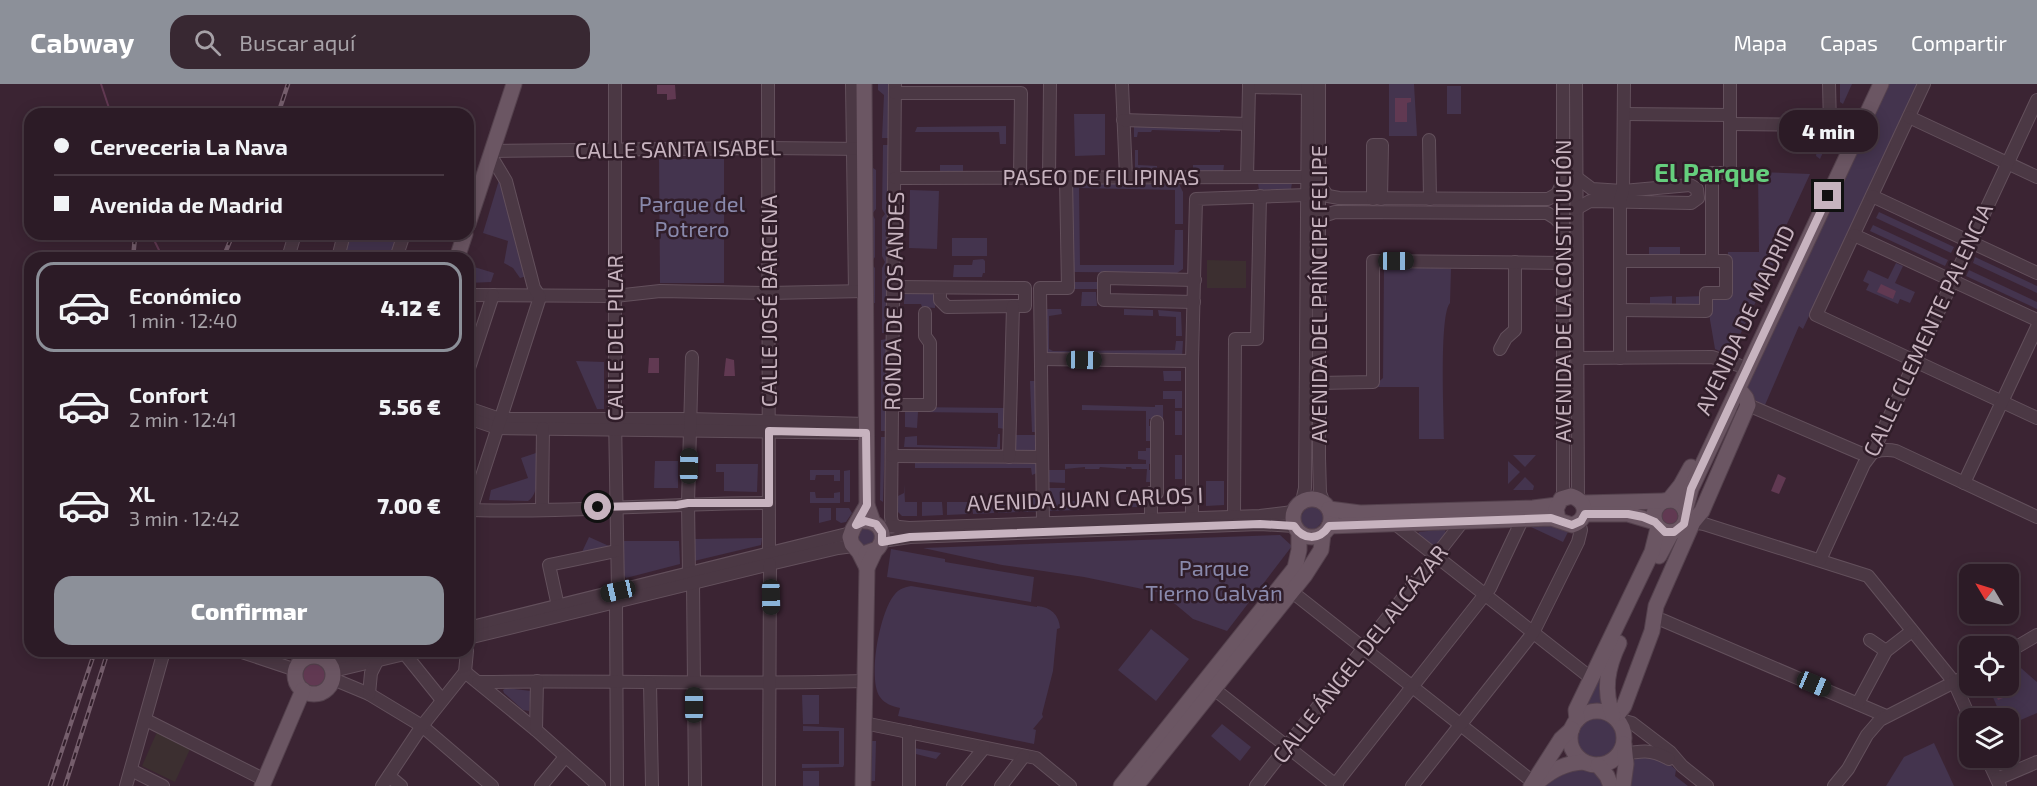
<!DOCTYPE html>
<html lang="es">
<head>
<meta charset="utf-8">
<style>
  :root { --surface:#2c1b26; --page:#382832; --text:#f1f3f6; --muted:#a6a1a7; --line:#483943; --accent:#8c9099 }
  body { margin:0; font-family:"Exo 2",sans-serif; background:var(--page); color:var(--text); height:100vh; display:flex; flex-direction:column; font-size:22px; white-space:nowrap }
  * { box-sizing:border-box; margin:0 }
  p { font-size:20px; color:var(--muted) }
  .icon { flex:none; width:33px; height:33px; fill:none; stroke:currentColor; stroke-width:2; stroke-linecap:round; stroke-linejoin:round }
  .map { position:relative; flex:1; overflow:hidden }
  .drawer { position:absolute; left:24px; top:168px; width:450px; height:405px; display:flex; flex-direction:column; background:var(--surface); border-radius:18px; box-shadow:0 3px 15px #0003,0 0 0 2px var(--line) }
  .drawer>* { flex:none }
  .top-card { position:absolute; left:24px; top:24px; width:450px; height:132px; border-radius:18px; box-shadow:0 3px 15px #0003,0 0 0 2px var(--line); display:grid; align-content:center; height:132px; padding:0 30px; background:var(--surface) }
  .needle { width:39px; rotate:308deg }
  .fabs { position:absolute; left:1959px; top:480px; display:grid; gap:12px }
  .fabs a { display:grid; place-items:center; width:60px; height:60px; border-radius:12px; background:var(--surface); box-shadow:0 3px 15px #0003,0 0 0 2px var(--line); font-size:30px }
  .end { position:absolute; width:27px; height:27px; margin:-14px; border:8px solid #c7b3bf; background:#111; box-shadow:0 0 0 3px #111 }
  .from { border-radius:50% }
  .bubble { position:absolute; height:42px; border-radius:18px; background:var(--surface); box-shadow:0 3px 15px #0003,0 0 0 2px var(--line); font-size:20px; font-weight:800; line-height:42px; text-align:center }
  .car { position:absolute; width:18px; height:36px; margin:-18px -9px; border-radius:8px; box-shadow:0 0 4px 2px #0007; background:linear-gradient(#222 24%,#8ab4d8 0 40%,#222 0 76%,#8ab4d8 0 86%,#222 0) }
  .top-card b { display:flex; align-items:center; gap:21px; height:57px; font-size:22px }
  .top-card b+b { border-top:2px solid var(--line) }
  .top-card i { width:15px; height:15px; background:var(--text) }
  ul { padding:10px 0 0; list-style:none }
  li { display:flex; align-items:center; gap:18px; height:90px; margin:0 12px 9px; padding:0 18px; border:3px solid transparent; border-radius:18px }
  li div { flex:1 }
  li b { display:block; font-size:22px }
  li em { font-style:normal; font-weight:800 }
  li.selected { border-color:var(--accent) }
  li>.icon { width:54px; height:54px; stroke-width:1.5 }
  .button { display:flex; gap:12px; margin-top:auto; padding:12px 30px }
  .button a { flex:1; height:69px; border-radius:18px; background:var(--accent); color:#fff; font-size:24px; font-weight:800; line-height:69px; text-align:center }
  header { display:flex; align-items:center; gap:36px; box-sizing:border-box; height:84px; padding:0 30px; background:var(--accent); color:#fff }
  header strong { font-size:28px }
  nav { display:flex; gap:33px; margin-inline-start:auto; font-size:21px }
  .search { width:420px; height:54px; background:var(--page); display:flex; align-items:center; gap:15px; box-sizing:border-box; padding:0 21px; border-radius:18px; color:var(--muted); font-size:22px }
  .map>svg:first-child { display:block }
</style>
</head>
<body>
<header>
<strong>Cabway</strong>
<div class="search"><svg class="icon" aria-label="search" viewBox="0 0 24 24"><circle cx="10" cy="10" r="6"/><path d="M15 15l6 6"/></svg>Buscar aquí</div>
<nav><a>Mapa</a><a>Capas</a><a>Compartir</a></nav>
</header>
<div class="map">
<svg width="2037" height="702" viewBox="0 0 2037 702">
  <rect width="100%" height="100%" fill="#3b2433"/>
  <g fill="#3c2f30">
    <path d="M1207 176 1246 177V204H1207Z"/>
    <path d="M157 648 191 663 175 698 142 682Z"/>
  </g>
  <g fill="#44344e">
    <path d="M878 0H889L888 54H882L884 11 878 6Z"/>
    <path d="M1389 0H1414L1417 52H1389Z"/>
    <path d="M1840 0H1852L1843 20 1840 18Z"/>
    <path d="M1886 0H1917L1803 245 1799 242 1765 321C1755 317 1748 313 1746 301Z"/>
    <rect x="1447" y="2" width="14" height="28"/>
    <path d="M1074 30H1105V71L1075 72Z"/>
    <path d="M1134 41 1220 43V48L1152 46 1151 48H1138L1137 53H1134Z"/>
    <path d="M1006 42V60H1000L999 48H915L917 43Z"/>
    <path d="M1823 43 1832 49 1820 75 1816 72 1819 50Z"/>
    <path d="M883 61H888L886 249H882V184L885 178 882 172V134L885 130 882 125Z"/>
    <path d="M1135 66H1138V81L1157 82V90H1135Z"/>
    <path d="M659 75H724V199H660Z"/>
    <path d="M940 81H963V89L940 90Z"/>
    <path d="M1193 81H1224L1223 89H1193Z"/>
    <path d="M870 84H873L876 86V125L872 130 875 135V173L873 176V182L875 184V219H870Z"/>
    <path d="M1758 88 1810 90 1775 166 1778 171 1730 272 1715 265 1709 230V213L1728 212V168H1759Z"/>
    <path d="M499 96 527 192 520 194 513 184 504 179 508 157 483 149Z"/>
    <path d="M1073 97 1178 98 1183 108V140H1175V106L1079 104 1080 181H1174L1175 146H1183V185L1177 189 1075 188 1072 186Z"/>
    <path d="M1258 99H1292L1291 105 1259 106Z"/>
    <path d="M910 106 939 107 937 165 909 164Z"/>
    <path d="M1879 128 1954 163 1951 169 1876 134Z"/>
    <path d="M1873 141 1948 176 1945 182 1870 147Z"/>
    <path d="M349 150H400L395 166 386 174H344Z"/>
    <rect x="952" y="154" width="35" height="18"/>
    <rect x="1649" y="163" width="31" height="11"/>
    <path d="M1975 173 2037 202V209L1973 179Z"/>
    <path d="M983 175 985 177V189H983L982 193H953L954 181H972L973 176Z"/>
    <path d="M1896 179 1903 182 1895 199 1915 208 1910 219 1900 215 1898 220 1866 206 1869 200 1863 197 1868 186 1888 195Z"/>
    <path d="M471 182 494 189 491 198 468 199Z"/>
    <path d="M1384 183H1432L1451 185 1450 219C1439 231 1444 333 1444 355H1419V303H1373L1383 294Z"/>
    <path d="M1969 186 2037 218V225L1966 192Z"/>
    <rect x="1073" y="198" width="24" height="7"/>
    <path d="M1082 208H1096L1097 222H1081Z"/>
    <path d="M904 210H935V224L922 223 921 220H904Z"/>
    <path d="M1672 212V223H1650V213Z"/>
    <path d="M1704 212 1705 223H1676V213Z"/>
    <path d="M1042 225H1061L1062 230 1049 232V265L1053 267 1175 266 1176 257H1183L1182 274 1043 273Z"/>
    <path d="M1124 225 1153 226V232L1124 231Z"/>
    <path d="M1158 226 1181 228 1182 252H1176V233L1159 232Z"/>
    <path d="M886 255 885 347H881V256Z"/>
    <path d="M576 277 604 278V325H597Z"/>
    <path d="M1163 287H1181V297H1164Z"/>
    <path d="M1030 297H1036V348H1032Z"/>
    <path d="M1163 307H1182V324H1175V315H1163Z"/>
    <path d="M1082 321 1155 323V321H1163V335H1149V342H1155V357H1146V327L1082 326Z"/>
    <path d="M905 323 1005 324 1006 345 998 344V329L918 328 917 344 905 343Z"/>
    <rect x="1175" y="327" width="7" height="24"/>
    <path d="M998 350H1000V365L904 363 905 353 917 352V361L997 363Z"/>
    <path d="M1012 351H1037V371H1013Z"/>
    <path d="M881 353H885L883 418 880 416Z"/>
    <path d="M1146 364H1155V379L1149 380V386H1155L1150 398H1146L1147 385H1132L1131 383H1126V385L1100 383 1099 385H1085V383L1065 385V380H1146V376L1138 375V367H1146Z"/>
    <path d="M536 369C536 383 541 409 528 417L489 416 491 406 528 394 521 374Z"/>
    <rect x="1175" y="371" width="7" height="24"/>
    <path d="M1513 371H1536L1525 383Z"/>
    <path d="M655 377H678V404H654Z"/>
    <path d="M1508 377 1520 388 1508 400Z"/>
    <path d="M915 379 1037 380V389L1032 391 1031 384H915Z"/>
    <path d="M716 380H758L757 408 724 407V388H716Z"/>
    <path d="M810 386H840V397H834V391H816L815 396H810Z"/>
    <path d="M850 386V418H844V387Z"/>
    <path d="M1045 386H1065V399L1045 398Z"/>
    <path d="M1525 393 1534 402 1533 406H1513Z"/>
    <path d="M1206 397H1224V421L1206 422Z"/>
    <path d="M904 400 905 418H917V432H902L898 428V412L904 409Z"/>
    <path d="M1046 404H1065L1063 417H1079V426L1046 427Z"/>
    <path d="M1146 405 1149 406 1148 423H1119L1118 418H1126V419L1147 417Z"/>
    <path d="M810 408H815L816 414H834V409L840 408V419H810Z"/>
    <path d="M1032 412 1038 414V428H1023V418L1032 417Z"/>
    <path d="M922 418H942L943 431 922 432Z"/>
    <path d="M947 418H968V430L947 431Z"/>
    <path d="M972 418H993L994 429 973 430Z"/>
    <path d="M997 418H1018L1019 428 998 429Z"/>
    <path d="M1311 421 1321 422 1324 432C1321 443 1313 449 1301 445L1299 436 1305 425Z"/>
    <path d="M819 424H831V436L819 439Z"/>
    <path d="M836 424H849L852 429 846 438 841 439 836 436Z"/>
    <path d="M1554 441 1569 446 1563 458 1531 443Z"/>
    <path d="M867 443 875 448V458L863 463 856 453 861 445Z"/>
    <path d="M1445 445 1446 451 1439 460 1432 461 1418 450 1419 448Z"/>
    <path d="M1280 451 1292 462 1227 547 1193 535 1162 509 1084 493 1002 481 923 464Z"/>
    <path d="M589 453 609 462 582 468Z"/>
    <path d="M762 454 761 461 694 477V455Z"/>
    <path d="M624 457H679L680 480 626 494 622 488Z"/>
    <path d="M891 465 945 475V478L1034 493 1031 518 887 493Z"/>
    <path d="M911 502 1037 523V522C1051 523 1059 531 1060 544L1057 545 1053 587 1042 630 1043 633 1033 645 1036 646 1034 660 898 632 900 624C892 622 885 620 880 613 867 595 880 526 895 510 899 505 905 503 911 502Z"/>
    <path d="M1151 545 1189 575 1156 617 1118 586Z"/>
    <path d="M2013 577 2037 598V629L2009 641 2008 634H2002L1988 602H2008L2009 579Z"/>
    <path d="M1604 578V622H1589L1581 624Z"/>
    <path d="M506 604 531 607 529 627 523 626 504 609 503 606Z"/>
    <path d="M802 611H819V640H803Z"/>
    <circle cx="1597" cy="654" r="22"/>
    <path d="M1222 640 1251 663 1240 677 1211 652Z"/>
    <path d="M803 642 844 644V681L843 683 802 684V680H839V647H803Z"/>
    <path d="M871 657H876L875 697H871Z"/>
    <path d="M1934 659 1954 702H1886L1904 673Z"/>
    <path d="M914 664 941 669 936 675 912 669Z"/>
    <path d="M1641 672C1654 672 1667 676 1676 686L1675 692 1688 702H1630C1630 689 1627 677 1641 672Z"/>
    <path d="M1581 683 1596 690 1606 702H1541L1548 693Z"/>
    <rect x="803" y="687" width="16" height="15"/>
  </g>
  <g fill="#613952">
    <path d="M657 1H675L676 15 667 16V10H657Z"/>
    <path d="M1395 14H1411V18L1407 19V38H1395Z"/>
    <path d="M1881 200 1896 207 1893 215 1877 208Z"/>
    <path d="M649 274H659V289H648Z"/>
    <path d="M726 274 734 276 735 292H724Z"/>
    <path d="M1778 390 1786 394 1779 410 1771 407Z"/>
    <circle cx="1670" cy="432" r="11"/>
    <circle cx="314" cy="591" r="11"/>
    <path d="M2012 599 2016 603V609L1998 616 1994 607Z"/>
  </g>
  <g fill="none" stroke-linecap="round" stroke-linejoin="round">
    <g stroke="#613952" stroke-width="2">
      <path d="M101 0 111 30"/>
      <path d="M151 150 163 174"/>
    </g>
    <g stroke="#63505c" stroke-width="14">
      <g id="minor">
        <path d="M615 0V334L618 507"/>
        <path d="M768 0 769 470"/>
        <path d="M852 0 855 207"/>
        <path d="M895 0 891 433 892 439 897 443"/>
        <path d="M1122 0 1126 93"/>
        <path d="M1249 0V3L1308 4"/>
        <path d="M1319 0V374L1320 409 1324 419"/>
        <path d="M1563 0V414"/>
        <path d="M1576 0 1578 414"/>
        <path d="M1924 0 1816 231 2037 334"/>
        <path d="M895 9H1021L1020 94"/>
        <path d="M1624 30 1730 31"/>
        <path d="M1909 33 2037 93"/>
        <path d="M1123 36 1248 40"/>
        <path d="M1730 40 1830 41 1829 0"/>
        <path d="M1429 56 1430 115"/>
        <path d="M492 67 768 64 864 65"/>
        <path d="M1247 93 1249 3"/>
        <path d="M1576 93 1592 105 1623 107 1690 101 1697 105 1698 114 1691 119 1590 117 1576 125"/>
        <path d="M895 94 1307 93"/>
        <path d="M1049 94 1050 0"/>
        <path d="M1319 101 1328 112 1339 114 1548 115 1557 110 1562 100"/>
        <path d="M1872 112 2037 189"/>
        <path d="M1373 115V61H1382L1381 115"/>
        <path d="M1319 138 1326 131 1335 128 1547 129 1555 134 1562 141"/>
        <path d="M1854 151 2037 236"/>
        <path d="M288 174 295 150"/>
        <path d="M338 174 344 150"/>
        <path d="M396 174 404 150"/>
        <path d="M1620 177H1726V209H1706V227L1620 226"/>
        <path d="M1712 177V89H1730V0"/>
        <path d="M894 203 1025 204V222L947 223 940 216V204"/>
        <path d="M468 211 615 212 660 207 769 209 865 207"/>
        <path d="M1194 218 1104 216V194L1195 196"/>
        <path d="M1500 265 1506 254 1515 246V178"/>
        <path d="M1577 274 1712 273 1738 281"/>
        <path d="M1620 274V116L1623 107 1624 0"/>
        <path d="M1041 275 1192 277"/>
        <path d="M468 287 493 211"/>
        <path d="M1318 299 1373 298V177L1562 179"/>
        <path d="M1731 320 1748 321 1860 369C1874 371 1878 363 1896 367L2037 433"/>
        <path d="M893 321H930V259L925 252V229"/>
        <path d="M468 324 500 335H690L866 340"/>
        <path d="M468 334 497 344 866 349"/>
        <path d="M892 372 1041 373"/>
        <path d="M1009 373 1013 222"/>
        <path d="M1964 399 2037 243"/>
        <path d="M1302 417 1305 404 1308 0"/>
        <path d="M542 425 543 344"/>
        <path d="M471 426C570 429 670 419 769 419"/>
        <path d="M468 428 471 426 540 213 534 204 506 97 491 72"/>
        <path d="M1234 432 1235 255H1257L1260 112"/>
        <path d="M1192 434V277L1196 115 1307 111"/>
        <path d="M1151 435V409H1157V338"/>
        <path d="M1687 437 1704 440 1868 492 1954 598 1970 634"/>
        <path d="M1043 439 1040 204H1068L1066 94"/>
        <path d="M1394 439 1591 594"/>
        <path d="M890 442 909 444 1260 432 1293 428"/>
        <path d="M882 457 910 453 1260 440 1294 442"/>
        <path d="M1820 476 1864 380 1873 368 2037 16"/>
        <path d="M689 490 688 419 692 273"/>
        <path d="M693 499 695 702"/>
        <path d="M1291 507 1533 698"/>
        <path d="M616 519 617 702"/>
        <path d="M558 522 549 481 616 467"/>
        <path d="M1655 537 1662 536 1886 632"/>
        <path d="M468 544 851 449"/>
        <path d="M468 554 770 480 838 464 853 462"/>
        <path d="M1870 556 1886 567"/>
        <path d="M239 567 296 586"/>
        <path d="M2008 568 2037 551"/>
        <path d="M405 570 442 616"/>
        <path d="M328 578 371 567"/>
        <path d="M333 587 417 567"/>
        <path d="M465 588 536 646 599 702"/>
        <path d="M333 595 369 610 422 642 492 702"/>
        <path d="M478 598C607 596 735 601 864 597"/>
        <path d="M650 599 652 702"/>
        <path d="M1214 605 1337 702"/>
        <path d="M369 610 371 589 377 577"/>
        <path d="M1858 619 1886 567 1912 547"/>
        <path d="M1617 635 1632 639 1670 668 1682 682 1707 702"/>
        <path d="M146 636 265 696"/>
        <path d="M864 639 1036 674 1070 702"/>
        <path d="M536 646 537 597"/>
        <path d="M909 648V702"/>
        <path d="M1619 671C1639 667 1650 664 1669 675"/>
        <path d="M1987 674 2000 702"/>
        <path d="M131 686 163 702"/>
        <path d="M389 692 401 702"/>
        <path d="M1997 695 2037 678"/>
        <path d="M126 702 164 567"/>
        <path d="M382 702 422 642 465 588 467 567"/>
        <path d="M541 702 565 673"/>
        <path d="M769 702 770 480"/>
        <path d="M953 702 984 664"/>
        <path d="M1001 702 1024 672"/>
        <path d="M1256 702 1463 437"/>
        <path d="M1334 702 1490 504 1522 436"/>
        <path d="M1412 702 1533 549 1578 458 1581 446 1579 438"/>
        <path d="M1834 702 1848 685 1867 651 1880 636 1970 590"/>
      </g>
    </g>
    <g stroke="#54414d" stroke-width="17">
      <g id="major">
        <path d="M864 0 867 421 873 438"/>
        <path d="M468 140 514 0"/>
        <path d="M457 174 465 150"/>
        <circle cx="1312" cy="434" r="19"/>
        <circle cx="1670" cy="432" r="16"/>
        <path d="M1669 416 1681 401 1691 383"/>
        <path d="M1583 419 1664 417"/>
        <path d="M867 421 853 445 850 453 852 460 859 468 867 484"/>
        <path d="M1329 425 1360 429 1533 424 1557 421"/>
        <path d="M1685 427 1691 405 1881 0"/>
        <path d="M1585 430H1628L1655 438"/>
        <path d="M864 437C881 437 888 453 877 465L866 469"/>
        <path d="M1329 442 1551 434 1572 441C1589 436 1588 417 1571 412L1561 415 1556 425 1558 435"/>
        <path d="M1659 472 1672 448"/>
        <circle cx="314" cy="591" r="19"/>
        <circle cx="1597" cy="654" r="27"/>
        <path d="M1619 629 1624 622 1652 547 1656 522 1693 438 1702 427 1748 321 1746 314 1738 304"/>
        <path d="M1613 632C1603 606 1607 584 1619 559"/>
        <path d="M1577 636 1576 626 1652 468 1658 444"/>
        <path d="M1598 681 1607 692 1611 702"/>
        <path d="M1538 698C1552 686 1565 679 1584 678"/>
        <path d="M262 702 303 606"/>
        <path d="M863 702 867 484 875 467"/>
        <path d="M1121 702 1295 484 1299 466V449"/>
        <path d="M1136 702 1305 491 1321 466 1323 450"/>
        <path d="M1531 702 1561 655 1572 645"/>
        <path d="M1623 702 1626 680 1624 660"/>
      </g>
    </g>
    <use href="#minor" stroke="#4b3844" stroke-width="12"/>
    <use href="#major" stroke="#6b5663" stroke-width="15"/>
    <g stroke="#755e6c" stroke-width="4.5">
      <g id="rail">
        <path d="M278 30 288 0"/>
        <path d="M133 174 135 153"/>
        <path d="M223 174 233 150"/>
        <path d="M50 702 95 567"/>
        <path d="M65 702 108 567"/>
      </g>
    </g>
    <use href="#rail" stroke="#301d29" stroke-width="2" stroke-dasharray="7" stroke-linecap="butt"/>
  </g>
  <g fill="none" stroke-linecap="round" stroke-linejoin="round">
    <path stroke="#c7b3bf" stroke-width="8" d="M598 423 677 421 688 419H769V347L866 349 867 421 856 441 865 437 876 440 882 448V458L910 453 1260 440 1294 442C1303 456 1319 457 1329 442L1551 434 1572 441 1581 437 1585 430H1628L1643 433 1655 438 1665 448H1674L1684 440 1691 405 1828 112"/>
  </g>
  <g text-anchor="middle" stroke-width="5" stroke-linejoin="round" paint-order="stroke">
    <g font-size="22" fill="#c7b3bf" stroke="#301d29">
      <text transform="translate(678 65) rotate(-1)" y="8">CALLE SANTA ISABEL</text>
      <text x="1101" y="101">PASEO DE FILIPINAS</text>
      <text transform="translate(1563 207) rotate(-90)" y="8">AVENIDA DE LA CONSTITUCIÓN</text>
      <text transform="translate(1319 210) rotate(-90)" y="8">AVENIDA DEL PRÍNCIPE FELIPE</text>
      <text transform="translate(769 217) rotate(-90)" y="8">CALLE JOSÉ BÁRCENA</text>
      <text transform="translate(894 217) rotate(-89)" y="8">RONDA DE LOS ANDES</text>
      <text transform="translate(1745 236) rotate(-65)" y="8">AVENIDA DE MADRID</text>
      <text transform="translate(1928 246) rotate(-65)" y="8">CALLE CLEMENTE PALENCIA</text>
      <text transform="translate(615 254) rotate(-90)" y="8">CALLE DEL PILAR</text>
      <text transform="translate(1085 415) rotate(-2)" y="8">AVENIDA JUAN CARLOS I</text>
      <text transform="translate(1360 570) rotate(-52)" y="8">CALLE ÁNGEL DEL ALCÁZAR</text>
    </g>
    <g font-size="22" fill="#8989ac" stroke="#301d29">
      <text x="692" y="128">Parque del<tspan x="692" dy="25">Potrero</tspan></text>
      <text x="1214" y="492">Parque<tspan x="1214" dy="25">Tierno Galván</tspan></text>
    </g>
    <g font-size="26" font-weight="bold" fill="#65cf7d" stroke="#301d29">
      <text x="1712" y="98">El Parque</text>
    </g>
  </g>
</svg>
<div class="fabs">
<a><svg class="needle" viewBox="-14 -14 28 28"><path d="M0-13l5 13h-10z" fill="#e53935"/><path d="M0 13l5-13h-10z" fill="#a6a1a7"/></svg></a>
<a><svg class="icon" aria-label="locate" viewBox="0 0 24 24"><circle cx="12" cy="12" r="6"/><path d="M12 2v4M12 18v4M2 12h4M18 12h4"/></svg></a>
<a><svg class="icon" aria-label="layers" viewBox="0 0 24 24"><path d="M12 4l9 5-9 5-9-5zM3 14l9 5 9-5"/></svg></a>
</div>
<i class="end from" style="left:598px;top:423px"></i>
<i class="end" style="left:1828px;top:112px"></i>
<div class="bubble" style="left:1779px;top:26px;width:99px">4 min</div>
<i class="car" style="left:1396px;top:177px;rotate:90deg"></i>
<i class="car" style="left:1084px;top:276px;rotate:91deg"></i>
<i class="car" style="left:689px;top:382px;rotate:1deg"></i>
<i class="car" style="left:618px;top:507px;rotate:257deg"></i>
<i class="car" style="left:771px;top:513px;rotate:179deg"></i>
<i class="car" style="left:1814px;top:600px;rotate:113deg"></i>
<i class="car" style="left:694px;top:621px;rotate:0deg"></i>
<div class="top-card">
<b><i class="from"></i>Cerveceria La Nava</b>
<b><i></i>Avenida de Madrid</b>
</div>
<section class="drawer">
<ul>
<li class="selected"><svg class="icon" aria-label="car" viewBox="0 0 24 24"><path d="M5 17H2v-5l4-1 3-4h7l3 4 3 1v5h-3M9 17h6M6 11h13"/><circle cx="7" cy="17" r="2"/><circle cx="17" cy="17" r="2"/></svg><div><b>Económico</b><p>1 min · 12:40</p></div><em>4.12 €</em></li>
<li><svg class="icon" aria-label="car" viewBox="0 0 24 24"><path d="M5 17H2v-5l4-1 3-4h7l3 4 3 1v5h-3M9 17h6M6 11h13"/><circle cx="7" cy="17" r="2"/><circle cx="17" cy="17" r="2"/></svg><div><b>Confort</b><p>2 min · 12:41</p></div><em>5.56 €</em></li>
<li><svg class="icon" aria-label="car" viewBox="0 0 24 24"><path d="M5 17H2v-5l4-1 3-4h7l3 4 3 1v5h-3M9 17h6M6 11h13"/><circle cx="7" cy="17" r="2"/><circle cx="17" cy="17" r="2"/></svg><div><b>XL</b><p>3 min · 12:42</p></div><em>7.00 €</em></li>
</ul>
<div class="button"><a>Confirmar</a></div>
</section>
</div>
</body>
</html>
